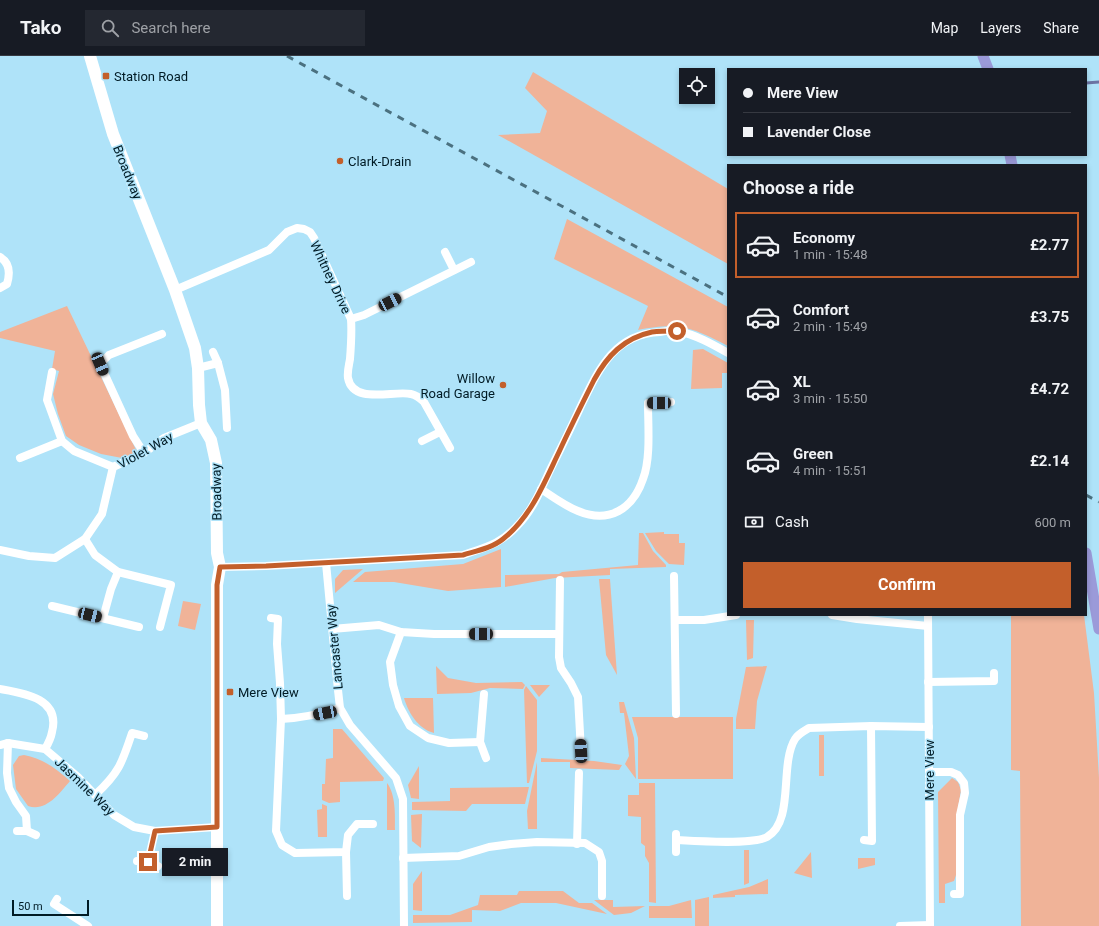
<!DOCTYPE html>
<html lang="en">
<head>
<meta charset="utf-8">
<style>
  :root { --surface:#171b24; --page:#242831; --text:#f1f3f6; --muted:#9ea1a6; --line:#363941; --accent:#c35f2b }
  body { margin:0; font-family:Roboto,sans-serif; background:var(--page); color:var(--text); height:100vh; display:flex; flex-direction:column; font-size:15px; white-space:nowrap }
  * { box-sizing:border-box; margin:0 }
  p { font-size:13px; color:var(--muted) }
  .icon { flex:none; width:22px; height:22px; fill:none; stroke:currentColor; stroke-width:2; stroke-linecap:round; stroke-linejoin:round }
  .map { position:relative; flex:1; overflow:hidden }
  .side { position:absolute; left:727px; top:108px; width:360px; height:452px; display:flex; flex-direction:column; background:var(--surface); border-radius:0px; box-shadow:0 2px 6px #0003 }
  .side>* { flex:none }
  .guide { position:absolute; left:727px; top:12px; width:360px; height:88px; border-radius:0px; box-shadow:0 2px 6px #0003; display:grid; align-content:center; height:88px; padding:0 16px; background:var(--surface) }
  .fabs { position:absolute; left:679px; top:12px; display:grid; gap:8px }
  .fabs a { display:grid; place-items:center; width:36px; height:36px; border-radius:0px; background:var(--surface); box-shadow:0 2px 6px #0003; font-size:20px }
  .scale { position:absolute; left:12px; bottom:10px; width:77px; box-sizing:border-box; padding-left:4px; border:2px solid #001b25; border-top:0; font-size:11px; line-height:14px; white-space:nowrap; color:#001b25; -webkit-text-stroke:3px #afe3f9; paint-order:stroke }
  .end { position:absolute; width:18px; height:18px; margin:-9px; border:5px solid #c35f2b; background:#fff; box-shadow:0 0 0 2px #fff }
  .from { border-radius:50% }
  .bubble { position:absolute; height:28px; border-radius:0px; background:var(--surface); box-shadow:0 2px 6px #0003; font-size:13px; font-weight:700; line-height:28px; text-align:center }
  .car { position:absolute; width:12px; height:24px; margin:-12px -6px; border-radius:5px; box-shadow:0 0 3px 1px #0007; background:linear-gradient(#222 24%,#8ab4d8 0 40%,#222 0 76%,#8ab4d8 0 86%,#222 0) }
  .guide b { display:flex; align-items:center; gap:14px; height:38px; font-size:15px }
  .guide b+b { border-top:1px solid var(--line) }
  .guide i { width:10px; height:10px; background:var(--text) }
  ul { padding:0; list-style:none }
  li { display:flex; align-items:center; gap:12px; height:66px; margin:0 8px 6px; padding:0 8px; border:2px solid transparent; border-radius:0px }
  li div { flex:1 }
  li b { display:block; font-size:15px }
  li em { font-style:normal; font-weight:700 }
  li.active { border-color:var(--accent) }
  li>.icon { width:36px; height:36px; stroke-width:1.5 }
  h2 { padding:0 16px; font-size:18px; line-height:48px }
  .pay { display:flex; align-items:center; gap:10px; height:44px; padding:0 16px; font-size:15px }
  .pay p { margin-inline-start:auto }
  .action { display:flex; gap:8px; margin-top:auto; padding:8px 16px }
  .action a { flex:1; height:46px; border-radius:0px; background:var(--accent); color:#fff; font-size:16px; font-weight:700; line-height:46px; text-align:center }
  header { display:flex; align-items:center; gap:24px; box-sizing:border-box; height:56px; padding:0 20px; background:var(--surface); border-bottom:1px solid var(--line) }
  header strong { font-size:19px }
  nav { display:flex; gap:22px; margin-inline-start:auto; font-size:14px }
  .search { width:280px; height:36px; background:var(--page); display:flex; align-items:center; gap:10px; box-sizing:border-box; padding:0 14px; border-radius:0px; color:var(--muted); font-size:15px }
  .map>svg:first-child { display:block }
</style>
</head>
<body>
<header>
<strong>Tako</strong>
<div class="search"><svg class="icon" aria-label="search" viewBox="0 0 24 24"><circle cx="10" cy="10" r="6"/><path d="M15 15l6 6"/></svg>Search here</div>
<nav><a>Map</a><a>Layers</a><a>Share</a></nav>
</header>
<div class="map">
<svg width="1099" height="870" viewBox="0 0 1099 870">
  <rect width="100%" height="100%" fill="#afe3f9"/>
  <g fill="#f0b398">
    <path d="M533 16 728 133V208L498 79 540 77 547 55 525 32Z"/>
    <path d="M567 163 728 251V290C691 271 679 266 638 274L648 250 554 203Z"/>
    <path d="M67 250 137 396 122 402 101 398 79 389 66 380 58 358 53 338 59 315 52 313 55 295 0 282V276Z"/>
    <path d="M703 293 728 307V317H722V332L691 333 693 294Z"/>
    <path d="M664 476V478H679V487H685L684 509 669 508 656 495 645 477Z"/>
    <path d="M639 477H643L653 495 666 509V511L610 513V519L555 522 505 531V519L559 518 562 516 638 509Z"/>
    <path d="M501 493V531L448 535 394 526H353L365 516 463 508Z"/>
    <path d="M363 513 335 537V523L343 514Z"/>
    <path d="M599 523H610L617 619 606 599Z"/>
    <path d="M183 545 201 548 195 574 178 570Z"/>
    <path d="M1011 559H1084L1094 637 1099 722V870H1021L1020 715 1011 714Z"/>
    <path d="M746 564H754L753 602 747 604Z"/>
    <path d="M436 610 448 622 476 627 522 626 525 629 523 633 490 632 471 637 437 638Z"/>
    <path d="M767 610 757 645 755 673H736V663L746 611Z"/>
    <path d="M530 629H550L539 641Z"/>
    <path d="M526 630 537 644V695L529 727H527L524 634Z"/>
    <path d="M404 642H433L434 677C418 673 408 656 404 642Z"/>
    <path d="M619 646H624L634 682 636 723 625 708 629 700 624 657H620Z"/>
    <path d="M632 661H733V723H638V682Z"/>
    <path d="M333 673H342L384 722 383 725 340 726V746L329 747 322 744V728H325L326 703 333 702Z"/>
    <rect x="819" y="679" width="5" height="41"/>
    <path d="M24 699C42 702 57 713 70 725 59 738 46 756 28 750L16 733 13 709 19 700Z"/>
    <path d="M541 702 594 705 622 709 619 714 570 712V706H541Z"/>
    <path d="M537 706V773H528L527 755Z"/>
    <path d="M419 710V743L411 742 408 729Z"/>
    <path d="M952 722 958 726 961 734 956 764V819L954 825 945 828V847H939L938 736Z"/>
    <path d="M387 727C396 739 395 759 395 774H387Z"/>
    <path d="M639 727H655L656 847 649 846V807L645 800V790L641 787V761L628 760V739H639Z"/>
    <path d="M529 731 525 748H472L466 755 412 754V746L450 745V732Z"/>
    <path d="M322 748 327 750V781H318L317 754 322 753Z"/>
    <path d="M422 758 421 792 412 785 411 759Z"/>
    <path d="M744 794H749V827L744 829Z"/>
    <path d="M811 796 812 822 794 817Z"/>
    <path d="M858 802H875V809L858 813Z"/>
    <path d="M422 815V855L413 854V828Z"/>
    <path d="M768 823V838L735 839V841L713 842V839L749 831Z"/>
    <path d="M519 835H563L579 847H592L607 858 556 847H521L500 855 472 854V866L413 867V859H450L478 849 480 839H517Z"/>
    <path d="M709 841V870H695V844Z"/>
    <path d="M594 844H613V851L645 850 631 857 614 859Z"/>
    <path d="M691 844 692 862H649V850H669Z"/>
  </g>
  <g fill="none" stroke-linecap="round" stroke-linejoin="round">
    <path stroke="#6c74a3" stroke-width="3" d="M1086 27 1099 26"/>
    <g stroke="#9b9ad9" stroke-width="11">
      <path d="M983 0 988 13"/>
      <path d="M1010 99 1012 109"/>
      <path d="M1086 497 1099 573"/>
    </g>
    <g stroke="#fff" stroke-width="8">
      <path d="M445 196 454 214"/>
      <path d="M0 201C10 207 10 218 7 228L0 232"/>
      <path d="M175 234 269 194 287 176 297 172 304 173 310 176 314 182 351 263C352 277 351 290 350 303 349 309 347 316 348 322 353 349 394 334 411 338 416 339 420 342 424 346L450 392"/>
      <path d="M351 263 364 259 471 206"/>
      <path d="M218 307 225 334 227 372"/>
      <path d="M198 312 218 307 213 296"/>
      <path d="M52 316 47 344 62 385 74 395 113 411"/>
      <path d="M422 385 440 376"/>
      <path d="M144 397 133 380 100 308 109 299 162 278"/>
      <path d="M20 402 62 385"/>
      <path d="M541 433C553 441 565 450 578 455 609 468 633 453 643 423 651 403 648 369 648 347L671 346"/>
      <path d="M85 483 95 499 118 516 171 529 160 571"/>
      <path d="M0 494 29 500 55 502 85 483 102 458 113 411 144 397 164 382 201 367"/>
      <path d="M326 507 338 634 340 652 343 657 350 669 396 722 403 743 404 870"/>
      <path d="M220 511 266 510 463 499C486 491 501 488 518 469 533 454 542 431 551 412 561 392 571 372 580 352 598 315 613 278 660 276 666 275 673 274 678 275 696 279 712 288 728 297"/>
      <path d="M674 520 676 658"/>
      <path d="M560 524 559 601 561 612 571 627 578 641 581 695"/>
      <path d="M52 550 139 571"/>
      <path d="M832 559 857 563 928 570"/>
      <path d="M928 559 930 870"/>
      <path d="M103 562 111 533 118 516"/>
      <path d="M271 562 278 563 277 588 280 627 281 663 276 775 282 789 295 797 346 796 348 779 357 768H373"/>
      <path d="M675 564H704L736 559"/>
      <path d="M332 573 379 569 401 576 434 578H559"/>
      <path d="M401 576 390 606 393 629 399 650 410 670 428 682 449 687 480 686"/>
      <path d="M928 626 994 625V617"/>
      <path d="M0 633C23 637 61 642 52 676 51 682 48 688 45 693"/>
      <path d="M484 638 480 686 486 702"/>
      <path d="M281 663C302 662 321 658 340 652"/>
      <path d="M8 687 7 717 9 732 16 746 26 760 27 775"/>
      <path d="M0 689 8 687 45 693 78 721 114 759 134 771 155 775 217 771"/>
      <path d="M930 716H951L958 719 964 727 965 737 960 759V838H954"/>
      <path d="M95 739C119 717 122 707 132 677L144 680"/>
      <path d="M17 775H27L36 779"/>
      <path d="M676 784C695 785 752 789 767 781 795 765 779 709 795 683 798 678 804 675 809 672L871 670 929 671"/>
      <path d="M864 784 872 785 871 670"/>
      <path d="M577 788 579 717"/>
      <path d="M346 796 347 840"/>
      <path d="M676 796V778"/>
      <path d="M403 802 459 800 489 791 511 788 537 786 585 787 599 796 602 805V840"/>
      <path d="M137 805 148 806 158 810"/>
      <path d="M148 806 155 775"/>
      <path d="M57 843 54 848 88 870"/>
      <path d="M900 870 930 869"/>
    </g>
    <path stroke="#fff" stroke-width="12" d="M90 0 113 78 175 234 195 292 198 312 199 349 201 367 211 384 216 407 217 497 220 511 217 529V870"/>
    <g stroke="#4b7180" stroke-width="3" stroke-dasharray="7 7" stroke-linecap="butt">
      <path d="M287 0 728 241"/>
      <path d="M1086 439 1099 446"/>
    </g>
  </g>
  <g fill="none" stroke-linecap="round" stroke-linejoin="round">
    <path stroke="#c35f2b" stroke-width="5" d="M148 806 155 775 217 771V529L220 511 266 510 463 499C476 495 492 492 503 483 531 461 544 427 559 396 570 372 582 348 594 324 607 300 624 282 652 276 660 275 669 275 677 275"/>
  </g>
  <g fill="#c35f2b" stroke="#afe3f9" stroke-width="1.5">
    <rect x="102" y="16" width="8" height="8" rx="2"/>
    <circle cx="340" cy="105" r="4"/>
    <circle cx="503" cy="329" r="4"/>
    <rect x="226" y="632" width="8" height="8" rx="2"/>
  </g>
  <g text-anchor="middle" stroke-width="3" stroke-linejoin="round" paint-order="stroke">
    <g font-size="13" fill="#001b25" stroke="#afe3f9" text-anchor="start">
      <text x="114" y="25">Station Road</text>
      <text x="348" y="110">Clark-Drain</text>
      <text x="495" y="327" text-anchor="end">Willow<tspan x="495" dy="15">Road Garage</tspan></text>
      <text x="238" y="641">Mere View</text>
    </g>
    <g font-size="13" fill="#001b25" stroke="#afe3f9">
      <text transform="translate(128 116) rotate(68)" y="5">Broadway</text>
      <text transform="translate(331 221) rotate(65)" y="5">Whitney Drive</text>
      <text transform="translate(145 394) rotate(-29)" y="5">Violet Way</text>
      <text transform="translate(216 436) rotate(-91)" y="5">Broadway</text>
      <text transform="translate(334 591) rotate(-95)" y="5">Lancaster Way</text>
      <text transform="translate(929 714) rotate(-90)" y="5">Mere View</text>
      <text transform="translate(85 730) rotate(44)" y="5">Jasmine Way</text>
    </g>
  </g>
</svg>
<div class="fabs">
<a><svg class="icon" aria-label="locate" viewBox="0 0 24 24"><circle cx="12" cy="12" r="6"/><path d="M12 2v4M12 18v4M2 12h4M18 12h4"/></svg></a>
</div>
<div class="scale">50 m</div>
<i class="end from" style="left:677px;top:275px"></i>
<i class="end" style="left:148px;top:806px"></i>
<div class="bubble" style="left:162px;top:792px;width:66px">2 min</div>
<i class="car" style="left:390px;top:246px;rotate:63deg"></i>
<i class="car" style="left:100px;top:308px;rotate:157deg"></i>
<i class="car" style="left:659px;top:347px;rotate:270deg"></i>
<i class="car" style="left:90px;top:559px;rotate:103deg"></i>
<i class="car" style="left:481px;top:578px;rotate:270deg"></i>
<i class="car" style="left:325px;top:657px;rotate:259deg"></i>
<i class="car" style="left:581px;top:695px;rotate:357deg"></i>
<div class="guide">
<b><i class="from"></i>Mere View</b>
<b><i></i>Lavender Close</b>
</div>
<section class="side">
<h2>Choose a ride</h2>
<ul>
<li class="active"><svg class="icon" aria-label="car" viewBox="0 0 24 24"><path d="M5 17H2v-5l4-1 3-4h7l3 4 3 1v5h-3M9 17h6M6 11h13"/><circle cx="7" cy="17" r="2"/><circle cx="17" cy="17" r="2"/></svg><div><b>Economy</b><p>1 min · 15:48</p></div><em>£2.77</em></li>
<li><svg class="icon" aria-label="car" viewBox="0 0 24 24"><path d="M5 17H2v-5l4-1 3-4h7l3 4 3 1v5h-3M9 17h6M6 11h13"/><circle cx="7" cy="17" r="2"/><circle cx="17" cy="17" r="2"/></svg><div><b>Comfort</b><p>2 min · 15:49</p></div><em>£3.75</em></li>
<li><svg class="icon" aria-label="car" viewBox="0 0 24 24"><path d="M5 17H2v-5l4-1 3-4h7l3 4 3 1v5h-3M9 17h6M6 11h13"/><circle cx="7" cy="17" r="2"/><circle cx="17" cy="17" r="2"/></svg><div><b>XL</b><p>3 min · 15:50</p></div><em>£4.72</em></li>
<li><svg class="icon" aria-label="car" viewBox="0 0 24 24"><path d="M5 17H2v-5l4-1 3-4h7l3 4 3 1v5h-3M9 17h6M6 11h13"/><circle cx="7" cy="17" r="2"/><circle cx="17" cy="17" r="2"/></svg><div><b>Green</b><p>4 min · 15:51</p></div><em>£2.14</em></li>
</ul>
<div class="pay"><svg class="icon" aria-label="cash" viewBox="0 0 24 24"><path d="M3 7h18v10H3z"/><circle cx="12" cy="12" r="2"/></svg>Cash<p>600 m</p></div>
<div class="action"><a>Confirm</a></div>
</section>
</div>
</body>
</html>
